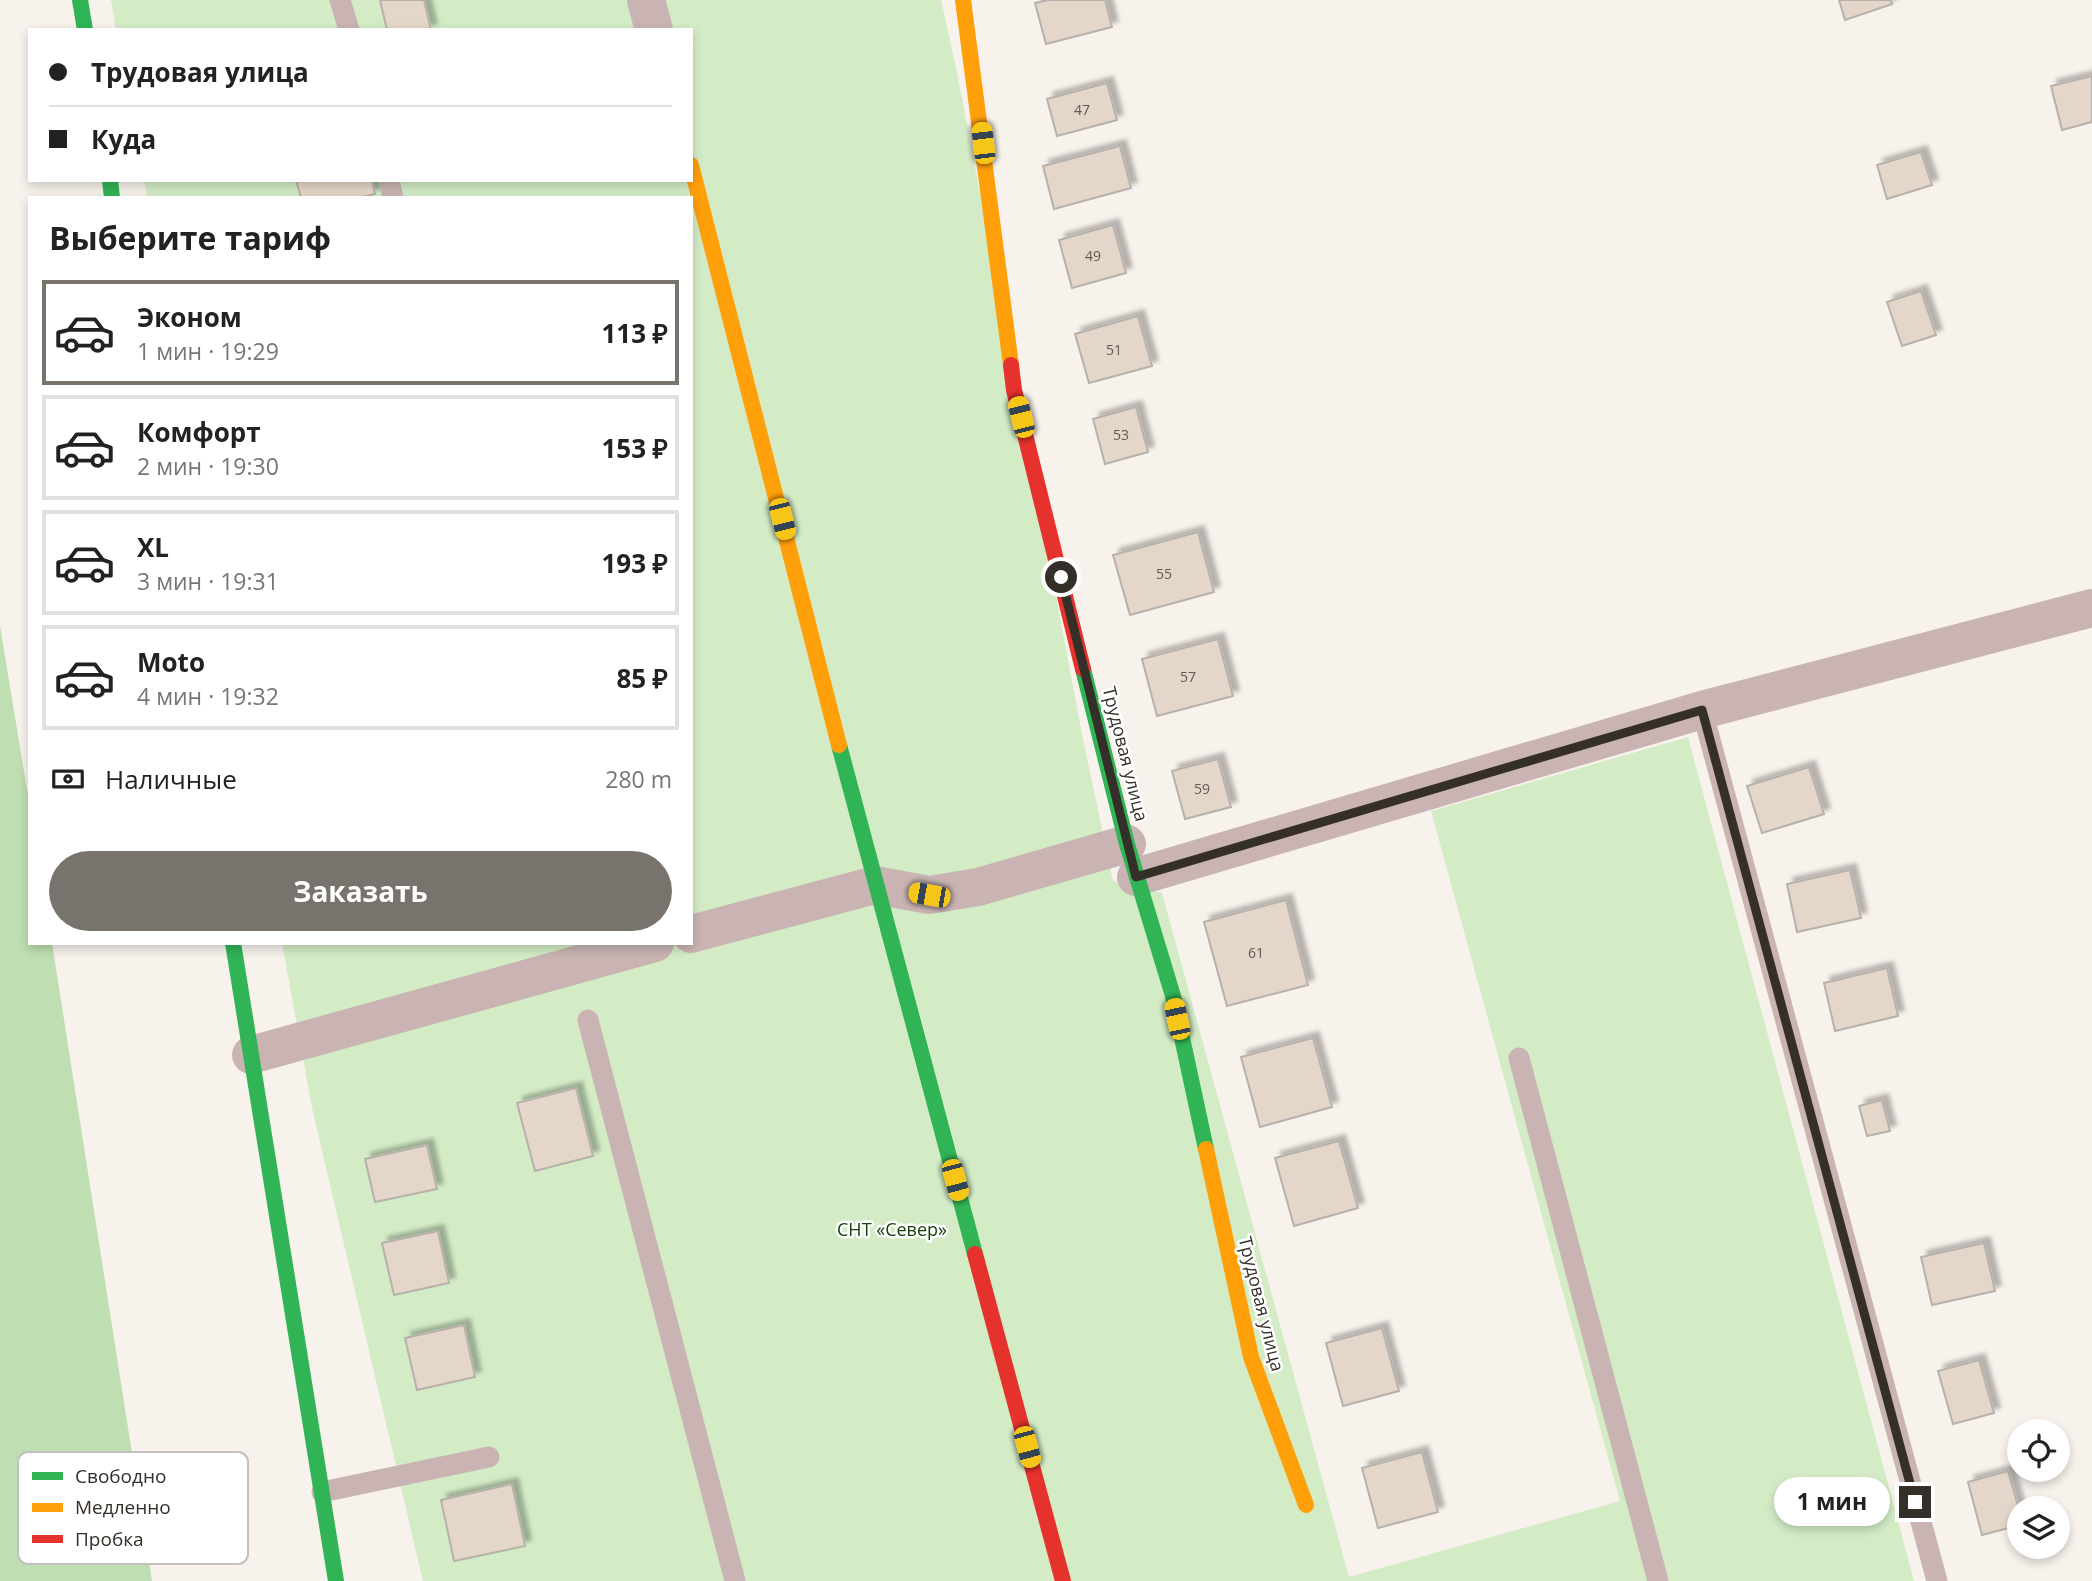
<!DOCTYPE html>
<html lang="ru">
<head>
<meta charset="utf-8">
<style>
  :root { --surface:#fff; --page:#f6f6f6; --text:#222; --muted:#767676; --line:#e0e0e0; --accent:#79736e }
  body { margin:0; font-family:"Open Sans",sans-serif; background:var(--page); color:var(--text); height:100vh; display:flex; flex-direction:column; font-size:26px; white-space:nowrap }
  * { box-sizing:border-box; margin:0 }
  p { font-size:23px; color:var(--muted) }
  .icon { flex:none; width:38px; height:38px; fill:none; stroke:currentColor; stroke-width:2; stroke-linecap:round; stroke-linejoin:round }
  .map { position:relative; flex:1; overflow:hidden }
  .drawer { position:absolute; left:28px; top:196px; width:665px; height:749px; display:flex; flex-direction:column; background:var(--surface); border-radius:0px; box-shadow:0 4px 10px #0003 }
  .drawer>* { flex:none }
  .hud { position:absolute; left:28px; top:28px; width:665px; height:154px; border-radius:0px; box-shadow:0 4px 10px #0003; display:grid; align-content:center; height:154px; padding:0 21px; background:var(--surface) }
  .controls { position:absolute; left:2007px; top:1419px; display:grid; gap:14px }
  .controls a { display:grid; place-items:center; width:63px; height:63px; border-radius:50%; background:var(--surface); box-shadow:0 4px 10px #0003; font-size:35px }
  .end { position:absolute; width:32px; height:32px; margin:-16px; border:9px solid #352f2a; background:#fff; box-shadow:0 0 0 4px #fff }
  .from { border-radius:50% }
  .bubble { position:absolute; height:49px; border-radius:24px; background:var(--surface); box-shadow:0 4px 10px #0003; font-size:23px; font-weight:700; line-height:49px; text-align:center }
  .car { position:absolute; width:21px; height:42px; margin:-21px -10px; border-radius:9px; box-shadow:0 0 5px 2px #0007; background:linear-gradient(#f5c518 24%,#345 0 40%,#f5c518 0 76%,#345 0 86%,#f5c518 0) }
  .hud b { display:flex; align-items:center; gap:24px; height:66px; font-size:26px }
  .hud b+b { border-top:2px solid var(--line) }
  .hud i { width:18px; height:18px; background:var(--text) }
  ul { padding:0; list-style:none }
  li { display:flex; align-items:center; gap:21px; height:105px; margin:0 14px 10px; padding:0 7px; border:4px solid var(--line); border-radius:0px }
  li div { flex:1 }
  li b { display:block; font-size:26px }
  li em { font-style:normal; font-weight:700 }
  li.current { border-color:var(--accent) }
  li>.icon { width:63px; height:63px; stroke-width:1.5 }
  h2 { padding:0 21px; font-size:32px; line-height:84px }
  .pay { display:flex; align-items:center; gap:18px; height:77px; padding:0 21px; font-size:26px }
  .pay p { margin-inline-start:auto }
  .cta { display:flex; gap:14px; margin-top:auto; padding:14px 21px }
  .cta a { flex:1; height:80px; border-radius:42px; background:var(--accent); color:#fff; font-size:28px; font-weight:700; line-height:80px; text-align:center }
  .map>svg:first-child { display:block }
</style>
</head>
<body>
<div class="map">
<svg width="2092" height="1581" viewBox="0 0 2092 1581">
  <defs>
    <filter id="shadow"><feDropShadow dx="6" dy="-6" stdDeviation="2" flood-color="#0004"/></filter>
  </defs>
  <rect width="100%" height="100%" fill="#f8f2ec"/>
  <path fill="#d3ecc6" d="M111 0H941L957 72 1082 734 1113 881 1162 893 1349 1577 1620 1501 1431 811 1688 737 1914 1581H423L312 1108 282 943H691V198H147L144 180H691V30H116Z"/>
  <path fill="#bfdeb1" d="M0 626 30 808V943H52L152 1581H0Z"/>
  <g fill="#e4d6c8" stroke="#b7b1ac" stroke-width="2" filter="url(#shadow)">
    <path d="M380 0H424L431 30H387Z"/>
    <path d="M1048 0H1105L1112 27 1046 44 1035 3Z"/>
    <path d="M1839 0H1891L1892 4 1845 20Z"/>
    <path d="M2092 76V122L2062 130 2051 86Z"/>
    <path d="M1107 83 1117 120 1057 136 1047 99Z"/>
    <path d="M1120 146 1131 188 1054 209 1043 166Z"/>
    <path d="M1921 152 1932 185 1887 199 1877 165Z"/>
    <path d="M296 180H372L375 194 359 198H301Z"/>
    <path d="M1113 225 1126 273 1072 288 1059 240Z"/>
    <path d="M1921 291 1936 335 1902 346 1887 302Z"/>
    <path d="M1138 316 1152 366 1089 383 1075 334Z"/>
    <path d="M1136 407 1148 452 1105 464 1093 419Z"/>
    <path d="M1198 532 1214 592 1130 615 1113 555Z"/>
    <path d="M1218 639 1233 696 1157 716 1142 659Z"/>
    <path d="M1218 759 1231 807 1185 819 1172 771Z"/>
    <path d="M1809 767 1824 814 1762 833 1747 786Z"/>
    <path d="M1850 870 1861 918 1797 932 1787 884Z"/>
    <path d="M1286 900 1308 985 1227 1006 1204 922Z"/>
    <path d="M1887 968 1898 1016 1835 1031 1824 983Z"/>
    <path d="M1313 1038 1332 1107 1260 1127 1241 1057Z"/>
    <path d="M576 1088 593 1156 535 1171 517 1103Z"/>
    <path d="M1882 1100 1890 1131 1867 1136 1859 1106Z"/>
    <path d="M1339 1141 1358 1208 1294 1226 1275 1158Z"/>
    <path d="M427 1145 437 1189 375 1202 365 1159Z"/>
    <path d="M438 1231 449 1283 394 1295 382 1243Z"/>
    <path d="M1984 1243 1995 1291 1932 1305 1921 1257Z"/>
    <path d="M464 1325 475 1377 417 1390 405 1338Z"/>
    <path d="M1382 1328 1399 1391 1343 1406 1326 1343Z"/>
    <path d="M1979 1360 1994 1413 1953 1424 1938 1371Z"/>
    <path d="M1422 1452 1438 1512 1378 1528 1362 1468Z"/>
    <path d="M2008 1471 2020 1513V1525L1982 1535 1968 1482Z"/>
    <path d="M512 1484 525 1546 454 1561 441 1500Z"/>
  </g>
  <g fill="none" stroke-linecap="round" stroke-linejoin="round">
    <g stroke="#c9b4b3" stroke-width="21">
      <path d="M340 0 349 30"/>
      <path d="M389 180 393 198"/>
      <path d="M1702 710 1937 1581"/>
      <path d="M588 1020 735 1581"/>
      <path d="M1519 1058 1658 1581"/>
      <path d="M322 1492 489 1457"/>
    </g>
    <g stroke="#c9b4b3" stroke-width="38">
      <path d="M646 0 654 30"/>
      <path d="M1136 877 1702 710 2092 608"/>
      <path d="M691 934 875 885 929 895 978 887 1127 844"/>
      <path d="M251 1055 655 943"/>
    </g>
    <g stroke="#30b455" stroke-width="16">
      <path d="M80 0 85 30"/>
      <path d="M110 180 112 198"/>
      <path d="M1083 669 1127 844 1173 996 1206 1149"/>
      <path d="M839 745 975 1254"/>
      <path d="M233 943 336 1581"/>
    </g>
    <g stroke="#ff9f0a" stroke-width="16">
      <path d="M963 0 1011 365"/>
      <path d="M691 165 839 745"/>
      <path d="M1206 1149 1251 1357 1306 1505"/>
    </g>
    <g stroke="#e5322d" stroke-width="16">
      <path d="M1011 365 1014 390 1083 669"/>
      <path d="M975 1254 1063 1581"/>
    </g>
  </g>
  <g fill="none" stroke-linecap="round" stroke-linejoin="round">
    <path stroke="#352f2a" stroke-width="9" d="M1061 577 1136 877 1702 710 1915 1502"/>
  </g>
  <g text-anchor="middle" stroke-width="5" stroke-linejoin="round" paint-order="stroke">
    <g font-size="14" fill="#615952">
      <text x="1082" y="115">47</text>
      <text x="1093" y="261">49</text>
      <text x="1114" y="355">51</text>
      <text x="1121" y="440">53</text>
      <text x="1164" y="579">55</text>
      <text x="1188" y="682">57</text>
      <text x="1202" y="794">59</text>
      <text x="1256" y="958">61</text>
    </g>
    <g font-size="18" fill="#352f2a" stroke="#fff">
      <text transform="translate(1125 754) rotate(76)" y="6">Трудовая улица</text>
      <text transform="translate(1261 1304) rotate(76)" y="6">Трудовая улица</text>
    </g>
    <g font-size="18" fill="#19410c" stroke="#fff">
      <text x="892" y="1236">СНТ «Север»</text>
    </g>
  </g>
  <rect x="18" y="1452" width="230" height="112" rx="10" fill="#fff" stroke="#c2c1bf" stroke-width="2"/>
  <rect x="32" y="1472" width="31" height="8" fill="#30b455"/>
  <rect x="32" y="1503" width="31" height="9" fill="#ff9f0a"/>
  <rect x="32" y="1535" width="31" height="8" fill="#e5322d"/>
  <g font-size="19" fill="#352f2a">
    <text x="75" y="1483">Свободно</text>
    <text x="75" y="1514">Медленно</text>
    <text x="75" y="1546">Пробка</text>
  </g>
</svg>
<div class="controls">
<a><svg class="icon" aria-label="locate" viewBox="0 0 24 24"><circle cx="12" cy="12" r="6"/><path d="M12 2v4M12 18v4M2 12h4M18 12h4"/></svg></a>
<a><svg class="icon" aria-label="layers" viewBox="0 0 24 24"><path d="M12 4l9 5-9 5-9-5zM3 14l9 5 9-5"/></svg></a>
</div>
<i class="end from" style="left:1061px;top:577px"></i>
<i class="end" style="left:1915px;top:1502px"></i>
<div class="bubble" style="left:1774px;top:1477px;width:116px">1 мин</div>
<i class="car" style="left:983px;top:143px;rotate:353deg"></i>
<i class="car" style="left:1021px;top:417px;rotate:346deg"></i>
<i class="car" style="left:782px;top:519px;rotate:166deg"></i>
<i class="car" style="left:929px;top:895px;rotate:280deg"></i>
<i class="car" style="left:1177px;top:1019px;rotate:348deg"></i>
<i class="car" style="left:955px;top:1180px;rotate:165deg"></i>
<i class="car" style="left:1027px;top:1447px;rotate:165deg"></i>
<div class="hud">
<b><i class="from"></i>Трудовая улица</b>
<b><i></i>Куда</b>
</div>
<section class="drawer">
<h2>Выберите тариф</h2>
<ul>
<li class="current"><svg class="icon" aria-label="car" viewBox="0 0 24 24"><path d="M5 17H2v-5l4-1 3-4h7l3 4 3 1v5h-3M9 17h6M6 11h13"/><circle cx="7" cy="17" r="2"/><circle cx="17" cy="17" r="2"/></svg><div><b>Эконом</b><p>1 мин · 19:29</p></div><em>113 ₽</em></li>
<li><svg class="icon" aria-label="car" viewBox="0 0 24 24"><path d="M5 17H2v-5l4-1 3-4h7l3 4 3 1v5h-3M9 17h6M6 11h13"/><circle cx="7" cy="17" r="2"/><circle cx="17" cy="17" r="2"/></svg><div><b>Комфорт</b><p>2 мин · 19:30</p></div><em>153 ₽</em></li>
<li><svg class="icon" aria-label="car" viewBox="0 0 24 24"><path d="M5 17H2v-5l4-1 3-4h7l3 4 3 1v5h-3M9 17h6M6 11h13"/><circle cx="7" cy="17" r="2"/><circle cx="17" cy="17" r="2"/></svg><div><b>XL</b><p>3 мин · 19:31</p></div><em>193 ₽</em></li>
<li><svg class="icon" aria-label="car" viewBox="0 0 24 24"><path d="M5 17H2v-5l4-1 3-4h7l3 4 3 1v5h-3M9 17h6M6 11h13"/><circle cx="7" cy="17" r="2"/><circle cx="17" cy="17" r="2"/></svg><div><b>Moto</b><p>4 мин · 19:32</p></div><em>85 ₽</em></li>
</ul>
<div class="pay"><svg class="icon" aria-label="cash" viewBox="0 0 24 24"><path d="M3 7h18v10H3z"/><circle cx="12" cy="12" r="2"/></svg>Наличные<p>280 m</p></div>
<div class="cta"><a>Заказать</a></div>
</section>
</div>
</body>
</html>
